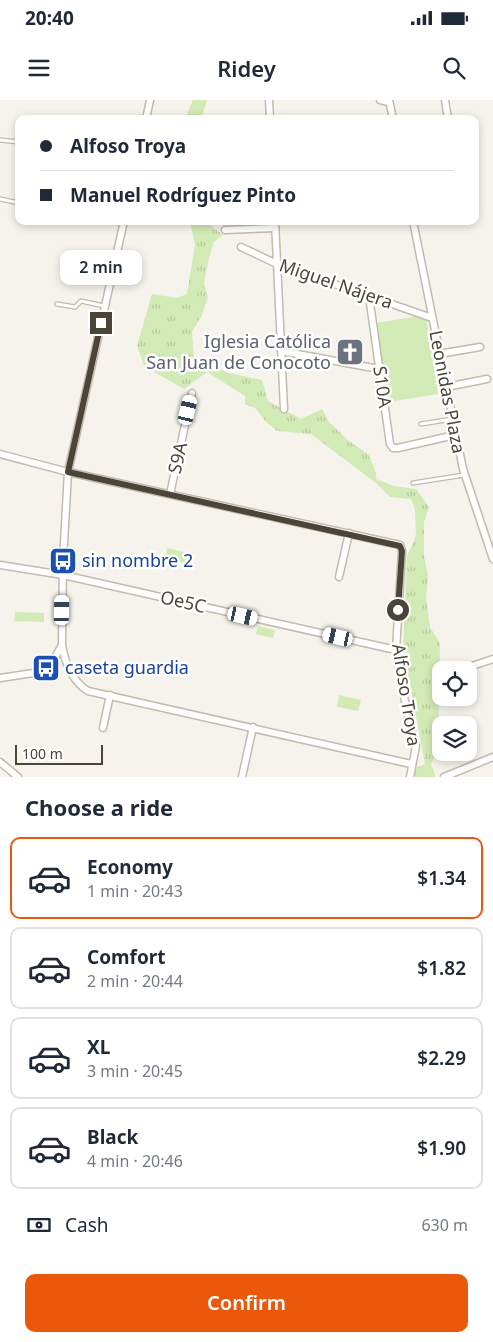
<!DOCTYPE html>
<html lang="en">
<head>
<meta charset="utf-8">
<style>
  :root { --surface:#fff; --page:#f2f2f3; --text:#1f2937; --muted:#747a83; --line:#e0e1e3; --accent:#ea580c }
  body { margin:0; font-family:"Noto Sans",sans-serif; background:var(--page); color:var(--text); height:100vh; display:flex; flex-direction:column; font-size:19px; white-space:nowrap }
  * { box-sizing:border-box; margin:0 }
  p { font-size:16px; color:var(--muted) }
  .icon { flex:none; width:28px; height:28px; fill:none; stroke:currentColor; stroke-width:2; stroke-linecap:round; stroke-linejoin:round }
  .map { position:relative; height:677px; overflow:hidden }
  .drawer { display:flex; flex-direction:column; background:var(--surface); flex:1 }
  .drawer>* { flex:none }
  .hud { position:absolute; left:15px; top:15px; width:464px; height:110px; border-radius:10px; box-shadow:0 2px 8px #0003; display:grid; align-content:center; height:110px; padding:0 25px; background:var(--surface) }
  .controls { position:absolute; left:432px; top:561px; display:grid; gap:10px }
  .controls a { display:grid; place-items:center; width:45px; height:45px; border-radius:10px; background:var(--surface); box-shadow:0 2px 8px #0003; font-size:25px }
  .scale { position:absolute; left:15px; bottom:12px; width:88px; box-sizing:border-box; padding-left:5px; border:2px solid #4b4439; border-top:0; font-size:14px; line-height:18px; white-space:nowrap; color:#4b4439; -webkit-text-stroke:4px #fff; paint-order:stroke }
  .end { position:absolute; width:22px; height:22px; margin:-11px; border:6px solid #4b4439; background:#fff; box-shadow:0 0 0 2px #fff }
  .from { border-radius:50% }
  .bubble { position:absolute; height:35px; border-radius:10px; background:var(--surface); box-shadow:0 2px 8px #0003; font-size:16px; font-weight:600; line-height:35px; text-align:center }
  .car { position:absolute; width:15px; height:30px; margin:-15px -8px; border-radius:6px; box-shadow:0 0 4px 1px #0007; background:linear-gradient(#fff 24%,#345 0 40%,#fff 0 76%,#345 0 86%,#fff 0) }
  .hud b { display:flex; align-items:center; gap:18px; height:48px; font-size:19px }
  .hud b+b { border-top:1px solid var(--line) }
  .hud i { width:12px; height:12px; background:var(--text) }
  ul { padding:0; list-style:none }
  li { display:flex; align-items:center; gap:15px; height:82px; margin:0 10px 8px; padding:0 15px; border:2px solid var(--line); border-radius:10px }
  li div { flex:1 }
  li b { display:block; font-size:19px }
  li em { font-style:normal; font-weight:600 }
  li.selected { border-color:var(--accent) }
  li>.icon { width:45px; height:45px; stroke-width:1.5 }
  h2 { padding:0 25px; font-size:22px; line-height:60px }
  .pay { display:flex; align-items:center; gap:12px; height:55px; padding:0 25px; font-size:19px }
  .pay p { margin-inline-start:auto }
  .cta { display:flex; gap:10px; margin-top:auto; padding:10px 25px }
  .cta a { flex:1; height:58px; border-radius:10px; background:var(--accent); color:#fff; font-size:20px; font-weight:600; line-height:58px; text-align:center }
  .status { display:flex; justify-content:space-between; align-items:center; height:35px; padding:0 25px; background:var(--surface); direction:ltr }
  .status svg { height:14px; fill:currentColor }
  header { display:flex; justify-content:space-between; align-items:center; height:65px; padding:0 25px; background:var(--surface); font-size:22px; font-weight:600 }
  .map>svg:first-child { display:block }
</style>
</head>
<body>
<div class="status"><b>20:40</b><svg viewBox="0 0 49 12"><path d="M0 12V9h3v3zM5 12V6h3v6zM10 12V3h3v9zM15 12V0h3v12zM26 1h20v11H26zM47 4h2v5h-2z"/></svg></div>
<header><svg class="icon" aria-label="menu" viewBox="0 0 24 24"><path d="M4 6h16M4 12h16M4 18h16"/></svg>Ridey<svg class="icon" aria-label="search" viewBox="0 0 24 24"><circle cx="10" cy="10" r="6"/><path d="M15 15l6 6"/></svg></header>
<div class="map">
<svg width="493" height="677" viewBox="0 0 493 677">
  <defs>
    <pattern id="grass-tufts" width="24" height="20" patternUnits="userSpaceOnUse" patternTransform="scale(1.25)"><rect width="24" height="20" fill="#d2eab5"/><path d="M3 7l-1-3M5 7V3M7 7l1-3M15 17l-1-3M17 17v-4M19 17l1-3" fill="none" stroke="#b6ca9c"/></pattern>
  </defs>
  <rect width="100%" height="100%" fill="#f6f3ec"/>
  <g fill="url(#grass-tufts)">
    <path d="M193 0H207L201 19H185Z"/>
    <path d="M190 121H205L223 135 214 142 209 158 204 183 208 197 202 215 192 232 194 258 229 273 262 280 268 301 301 319 322 309 329 322 349 341 369 355 376 373V379L394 386 416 389 429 407 424 422V456L428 476 426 498 430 527 440 543 438 650 431 664 436 677H415V668L425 664 403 548 407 456 416 436 415 409 411 399 390 397 376 383 311 334 277 331 266 322 255 308 245 304V296L207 272 184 289 144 266 137 246 152 194 177 198 187 194 195 145Z"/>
  </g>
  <g fill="#d2eab5">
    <path d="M426 215 438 294 388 302 376 223Z"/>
    <path d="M167 448 188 453 185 463 165 458Z"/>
    <path d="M15 512 44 513V522L14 521Z"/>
    <path d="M258 526 275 530 273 538 256 534Z"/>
    <path d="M339 595 361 600 358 611 337 607Z"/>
  </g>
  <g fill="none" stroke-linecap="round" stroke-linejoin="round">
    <g stroke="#c2bbae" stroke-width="5.5">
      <g id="lane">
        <path d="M0 40 19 42"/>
        <path d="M0 99 19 103"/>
        <path d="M57 204 75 207 81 201 104 206"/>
        <path d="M421 324 452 319"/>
        <path d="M413 383 464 375"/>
      </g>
    </g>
    <g stroke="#c2bbae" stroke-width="9">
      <g id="street">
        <path d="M269 0 270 19"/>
        <path d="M380 0 389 2"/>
        <path d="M389 0 393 19"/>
        <path d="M445 0 448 19"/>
        <path d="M146 19 150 0"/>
        <path d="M275 121 284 309"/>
        <path d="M413 121 463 369 493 459"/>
        <path d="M225 130 275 128"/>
        <path d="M241 147 277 164 432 218"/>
        <path d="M369 196 390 344 393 348H398L455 335"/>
        <path d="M281 251 379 269"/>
        <path d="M439 254 480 247"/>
        <path d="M446 287 487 279"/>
        <path d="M0 354 68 372 400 445 402 451 396 550 407 613 416 646 410 677"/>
        <path d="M170 394 192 293"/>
        <path d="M0 465 63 475 396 550"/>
        <path d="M339 477 349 433"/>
        <path d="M62 545C65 563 72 581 88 591L411 664"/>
        <path d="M472 566 493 559"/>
        <path d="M0 578 40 572 52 563 62 545 63 461 68 372 124 121"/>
        <path d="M103 628 110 595"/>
        <path d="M0 662 18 677"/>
        <path d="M242 677 253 627"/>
        <path d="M444 677 493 657"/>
      </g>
    </g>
    <use href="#lane" stroke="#fff" stroke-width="3"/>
    <use href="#street" stroke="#fff" stroke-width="6"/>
  </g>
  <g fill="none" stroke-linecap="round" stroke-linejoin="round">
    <path stroke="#4b4439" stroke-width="6" d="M101 223 68 372 400 446 402 451 398 510"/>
  </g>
  <defs>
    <g id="church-square" transform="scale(1.4375)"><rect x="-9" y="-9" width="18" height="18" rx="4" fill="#6b7280" stroke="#fff"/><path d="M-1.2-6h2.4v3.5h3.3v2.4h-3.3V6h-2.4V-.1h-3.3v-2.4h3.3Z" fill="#fff"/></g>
    <g id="bus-square" transform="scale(1.4375)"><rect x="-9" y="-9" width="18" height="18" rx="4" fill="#1a4fb4" stroke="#fff"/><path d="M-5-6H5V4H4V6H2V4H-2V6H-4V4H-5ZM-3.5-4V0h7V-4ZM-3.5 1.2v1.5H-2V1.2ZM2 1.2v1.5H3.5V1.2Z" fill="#fff"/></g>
  </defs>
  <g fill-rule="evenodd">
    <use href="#church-square" x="350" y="252"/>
    <use href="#bus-square" x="63" y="461"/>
    <use href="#bus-square" x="46" y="568"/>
  </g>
  <g text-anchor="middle" stroke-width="5" stroke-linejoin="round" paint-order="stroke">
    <g font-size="18" fill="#4b4439" stroke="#fff">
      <text transform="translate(336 184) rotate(19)" y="6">Miguel Nájera</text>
      <text transform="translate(382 287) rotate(82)" y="6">S10A</text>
      <text transform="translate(447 292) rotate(79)" y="6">Leonidas Plaza</text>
      <text transform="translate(178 358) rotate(-77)" y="6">S9A</text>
      <text transform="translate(183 502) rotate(13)" y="6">Oe5C</text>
      <text transform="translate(406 595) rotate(81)" y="6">Alfoso Troya</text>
    </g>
    <g font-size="18" fill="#5b616d" stroke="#fff" text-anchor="end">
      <text x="331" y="248">Iglesia Católica<tspan x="331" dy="21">San Juan de Conocoto</tspan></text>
    </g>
    <g font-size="18" fill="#164399" stroke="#fff" text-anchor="start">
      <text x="82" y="467">sin nombre 2</text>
      <text x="65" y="574">caseta guardia</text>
    </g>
  </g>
</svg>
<div class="controls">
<a><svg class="icon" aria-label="locate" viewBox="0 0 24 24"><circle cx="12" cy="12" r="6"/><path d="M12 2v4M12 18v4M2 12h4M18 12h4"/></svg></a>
<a><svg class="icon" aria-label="layers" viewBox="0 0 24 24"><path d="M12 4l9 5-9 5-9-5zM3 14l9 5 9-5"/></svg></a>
</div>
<div class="scale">100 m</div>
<i class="end from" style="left:398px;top:510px"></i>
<i class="end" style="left:101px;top:223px"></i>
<div class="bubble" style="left:60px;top:150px;width:82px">2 min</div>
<i class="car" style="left:188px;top:310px;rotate:13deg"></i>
<i class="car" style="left:62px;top:510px;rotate:1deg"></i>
<i class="car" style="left:243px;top:516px;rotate:103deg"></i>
<i class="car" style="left:338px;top:537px;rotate:283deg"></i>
<div class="hud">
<b><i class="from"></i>Alfoso Troya</b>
<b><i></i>Manuel Rodríguez Pinto</b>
</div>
</div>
<section class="drawer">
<h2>Choose a ride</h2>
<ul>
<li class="selected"><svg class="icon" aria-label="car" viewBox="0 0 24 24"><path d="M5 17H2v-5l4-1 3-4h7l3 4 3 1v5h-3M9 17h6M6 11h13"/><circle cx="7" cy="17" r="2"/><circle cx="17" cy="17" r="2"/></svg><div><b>Economy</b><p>1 min · 20:43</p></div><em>$1.34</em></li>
<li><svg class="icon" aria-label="car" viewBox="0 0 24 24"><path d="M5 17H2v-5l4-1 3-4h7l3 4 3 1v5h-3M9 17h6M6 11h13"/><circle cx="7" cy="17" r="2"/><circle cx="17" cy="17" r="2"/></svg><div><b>Comfort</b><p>2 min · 20:44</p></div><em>$1.82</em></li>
<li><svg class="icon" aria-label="car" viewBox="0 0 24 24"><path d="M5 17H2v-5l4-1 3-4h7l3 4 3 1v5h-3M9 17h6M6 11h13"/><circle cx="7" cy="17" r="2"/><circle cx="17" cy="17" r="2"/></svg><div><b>XL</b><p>3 min · 20:45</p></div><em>$2.29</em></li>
<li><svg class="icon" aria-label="car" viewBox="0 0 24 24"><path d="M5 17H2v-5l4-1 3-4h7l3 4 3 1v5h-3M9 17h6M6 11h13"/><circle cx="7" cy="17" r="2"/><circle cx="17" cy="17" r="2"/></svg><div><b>Black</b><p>4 min · 20:46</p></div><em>$1.90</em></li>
</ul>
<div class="pay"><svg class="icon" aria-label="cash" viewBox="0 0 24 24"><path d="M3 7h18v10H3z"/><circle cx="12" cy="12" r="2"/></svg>Cash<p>630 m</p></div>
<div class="cta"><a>Confirm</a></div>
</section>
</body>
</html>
